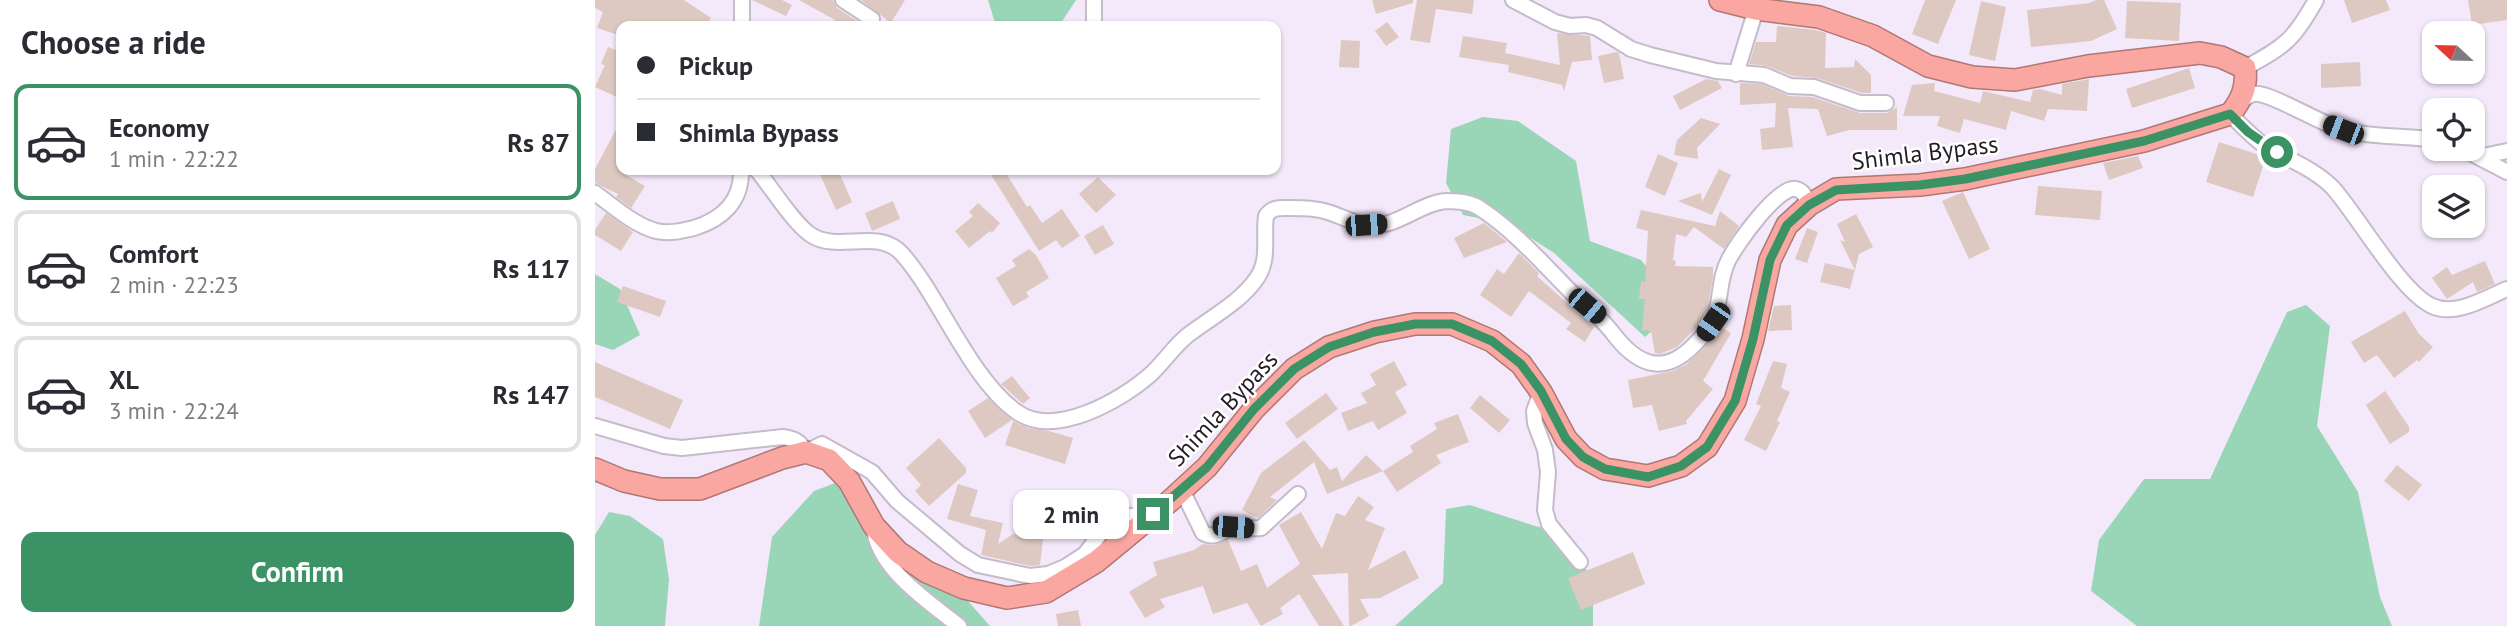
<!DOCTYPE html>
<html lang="en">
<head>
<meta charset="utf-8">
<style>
  :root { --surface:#fff; --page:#f2f2f3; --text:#2b2b33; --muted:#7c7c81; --line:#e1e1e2; --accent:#3b9265 }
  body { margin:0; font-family:"PT Sans",sans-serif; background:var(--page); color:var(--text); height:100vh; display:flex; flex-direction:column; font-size:26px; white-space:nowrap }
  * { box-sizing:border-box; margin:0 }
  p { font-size:23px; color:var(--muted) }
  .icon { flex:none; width:38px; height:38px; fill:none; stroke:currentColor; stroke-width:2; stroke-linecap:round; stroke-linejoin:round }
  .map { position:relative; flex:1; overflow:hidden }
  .sheet { display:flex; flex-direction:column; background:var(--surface); width:595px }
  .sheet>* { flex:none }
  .banner { position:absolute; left:21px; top:21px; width:665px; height:154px; border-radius:14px; box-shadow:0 2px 5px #0004; display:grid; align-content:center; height:154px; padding:0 21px; background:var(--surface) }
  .needle { width:46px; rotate:292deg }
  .controls { position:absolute; left:1827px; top:21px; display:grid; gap:14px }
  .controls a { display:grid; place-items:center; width:63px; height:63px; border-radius:14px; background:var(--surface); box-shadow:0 2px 5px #0004; font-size:35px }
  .end { position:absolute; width:32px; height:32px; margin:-16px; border:9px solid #3b9265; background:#fff; box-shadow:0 0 0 4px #fff }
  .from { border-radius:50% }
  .bubble { position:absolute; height:49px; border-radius:14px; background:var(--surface); box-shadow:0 2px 5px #0004; font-size:23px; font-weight:600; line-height:49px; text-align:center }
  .car { position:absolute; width:21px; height:42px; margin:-21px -10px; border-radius:9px; box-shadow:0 0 5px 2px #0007; background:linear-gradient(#222 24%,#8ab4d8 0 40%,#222 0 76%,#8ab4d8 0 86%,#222 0) }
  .banner b { display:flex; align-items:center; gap:24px; height:66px; font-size:26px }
  .banner b+b { border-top:2px solid var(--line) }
  .banner i { width:18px; height:18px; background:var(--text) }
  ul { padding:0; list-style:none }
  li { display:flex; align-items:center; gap:21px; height:116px; margin:0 14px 10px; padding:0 7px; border:4px solid var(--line); border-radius:14px }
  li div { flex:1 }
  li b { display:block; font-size:26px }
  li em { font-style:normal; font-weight:600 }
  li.active { border-color:var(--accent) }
  li>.icon { width:63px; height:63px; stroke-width:1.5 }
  h2 { padding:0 21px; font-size:32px; line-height:84px }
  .action { display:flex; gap:14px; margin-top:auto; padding:14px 21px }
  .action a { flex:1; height:80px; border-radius:14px; background:var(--accent); color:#fff; font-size:28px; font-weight:600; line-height:80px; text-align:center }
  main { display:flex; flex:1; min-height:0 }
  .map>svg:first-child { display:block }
</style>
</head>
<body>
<main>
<section class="sheet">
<h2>Choose a ride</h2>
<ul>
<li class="active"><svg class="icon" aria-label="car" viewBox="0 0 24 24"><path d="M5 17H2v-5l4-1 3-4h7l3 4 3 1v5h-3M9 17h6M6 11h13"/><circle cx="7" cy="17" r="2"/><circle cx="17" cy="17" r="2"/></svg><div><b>Economy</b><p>1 min · 22:22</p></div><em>Rs 87</em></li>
<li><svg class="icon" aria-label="car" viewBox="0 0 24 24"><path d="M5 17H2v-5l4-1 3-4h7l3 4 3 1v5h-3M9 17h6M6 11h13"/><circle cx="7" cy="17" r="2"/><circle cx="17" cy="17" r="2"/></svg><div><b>Comfort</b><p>2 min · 22:23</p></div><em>Rs 117</em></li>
<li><svg class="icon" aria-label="car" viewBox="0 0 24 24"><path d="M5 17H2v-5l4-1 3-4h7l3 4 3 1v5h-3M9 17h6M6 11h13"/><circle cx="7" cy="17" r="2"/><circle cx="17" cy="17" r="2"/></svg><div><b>XL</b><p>3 min · 22:24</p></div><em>Rs 147</em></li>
</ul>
<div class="action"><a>Confirm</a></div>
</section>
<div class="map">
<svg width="1912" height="626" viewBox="0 0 1912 626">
  <rect width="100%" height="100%" fill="#f4e9fa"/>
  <g fill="#99d6b7">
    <path d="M393 0H481L468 20V26H401Z"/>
    <path d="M888 117 923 121 981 161 995 241 1046 260 1069 287 1066 323 1050 337 959 253 914 224 868 215 851 183 856 129Z"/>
    <path d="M0 274 25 289 45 335 18 350 0 344Z"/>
    <path d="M1711 305 1735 326 1722 426 1763 492 1785 597 1797 626H1542L1496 591 1504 540 1549 479H1615L1692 312Z"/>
    <path d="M243 482 290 561 357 583 395 626H164L177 537 219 491Z"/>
    <path d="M875 505 940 526 973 533 998 583V626H800L848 583 851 509Z"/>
    <path d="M14 512 35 516 68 539 74 580 70 626H0V535Z"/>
  </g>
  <g fill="#dec9c2">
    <path d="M0 0H89L116 18 111 26H26V36L2 28 8 12 0 8Z"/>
    <path d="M157 0H187L197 5 191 16Z"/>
    <path d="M204 0H238L242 8 265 23 262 26H234L240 20Z"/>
    <path d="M266 0H310L296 23Z"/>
    <path d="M777 0H818V3L781 14Z"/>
    <path d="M822 0H879L877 14 841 9 835 43 815 40Z"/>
    <path d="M1330 0H1361L1343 44 1317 34Z"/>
    <path d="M1501 0H1509L1522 29 1496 41 1436 47 1432 10 1494 3Z"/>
    <path d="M1749 0H1791L1795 10 1757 23Z"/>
    <path d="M1873 0H1912V20L1877 25Z"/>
    <path d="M1386 1 1411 7 1400 61 1374 55Z"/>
    <path d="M1532 1 1586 3 1584 41 1530 38Z"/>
    <path d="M792 22 804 37 791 46 780 31Z"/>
    <path d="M1182 26 1221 30 1231 33 1230 68 1259 67 1260 59 1276 75V93H1267L1222 78 1197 76 1172 66 1154 64 1161 42H1181Z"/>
    <path d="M962 33 995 36 997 60 977 62 969 91 967 85 913 72 914 65 864 57 868 36 912 43 910 53 965 65Z"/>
    <path d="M746 40 765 41 764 68 744 67Z"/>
    <path d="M13 47 26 52V99L0 87 10 65 6 64Z"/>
    <path d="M1022 52 1024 53 1029 79 1009 83 1003 56Z"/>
    <path d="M1765 62 1766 86 1726 88V64Z"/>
    <path d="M1594 68 1600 88 1537 108 1531 89Z"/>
    <path d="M1111 79 1123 81 1127 88 1085 110 1078 96Z"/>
    <path d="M1494 79 1492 111 1453 109 1449 121 1416 111 1411 130 1369 119 1365 133 1342 126 1345 116H1308L1317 85 1340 83 1339 91 1385 103 1388 91 1435 102 1438 90 1445 89 1467 95V84Z"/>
    <path d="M1145 83 1167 84 1194 96 1217 97 1265 113H1292L1302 107V130H1254L1232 136 1223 109 1193 108 1198 147 1167 150 1165 129 1180 127 1181 103 1145 105Z"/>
    <path d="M1106 118 1125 124 1102 148 1103 159 1079 155 1082 140Z"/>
    <path d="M26 120V172L50 186 36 208 21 197 23 194 0 183V169Z"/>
    <path d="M1624 142 1671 157 1658 197 1611 182Z"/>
    <path d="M1063 154 1083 163 1070 196 1050 187Z"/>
    <path d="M1543 156 1548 168 1514 180 1508 163Z"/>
    <path d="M1124 169 1136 175 1117 215 1083 201 1106 193 1107 202Z"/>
    <path d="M223 170H243L257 202 241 210Z"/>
    <path d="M393 170H409L432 207 435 205 447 223 467 209 485 236 467 248 461 240 444 251Z"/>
    <path d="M503 177 521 195 501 213 484 194Z"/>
    <path d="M1443 186 1507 191 1505 220 1440 215Z"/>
    <path d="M1368 192 1395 249 1374 259 1347 201Z"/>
    <path d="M298 201 305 219 277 231 270 213Z"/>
    <path d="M383 203 405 223 397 233 395 231 374 248 360 231 378 216 374 212Z"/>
    <path d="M1046 210 1120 226 1125 211 1144 226 1129 249 1099 227 1091 237 1081 234 1078 260 1081 261 1080 266 1118 267V277L1112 310 1104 325 1082 347 1065 354 1060 353 1056 331 1047 330 1050 299H1044L1046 281 1050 282 1053 231 1041 228Z"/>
    <path d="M11 213 38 232 26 251 0 235V230Z"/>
    <path d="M1261 214 1278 247 1264 254 1255 289 1225 282 1230 263 1260 270 1245 240 1250 242 1242 224Z"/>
    <path d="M889 223 912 242 869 258 859 238Z"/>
    <path d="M508 225 519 244 500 255 489 236Z"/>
    <path d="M1212 228 1223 232 1212 263 1200 259Z"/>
    <path d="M434 249 441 255 454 278 431 292 434 297 418 306 401 278 421 266 417 260Z"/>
    <path d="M924 253 944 273 942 276 999 327 990 342 971 329 976 323 934 291 916 317 885 295 902 269 909 274Z"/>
    <path d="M1890 261 1900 284 1882 292 1878 282 1852 299 1837 278 1852 267 1857 275Z"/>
    <path d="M28 286 71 301 65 317 22 302Z"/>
    <path d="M1196 305 1197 330 1173 331 1179 306Z"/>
    <path d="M1810 311 1824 334 1838 347 1824 362 1822 360 1799 378 1782 355 1769 363 1756 342Z"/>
    <path d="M1126 327 1136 333 1108 381 1118 389 1091 421 1092 424 1064 431 1057 405 1038 408 1033 380 1078 371 1092 364 1114 343Z"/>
    <path d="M799 361 812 385 800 392 812 413 783 430 778 421 753 431 746 413 772 403 766 393 781 385 775 374Z"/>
    <path d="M1178 361 1192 364 1186 388 1195 392 1182 421 1185 422 1171 451 1149 440 1166 406 1161 404Z"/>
    <path d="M0 362 88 400 75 429 0 397Z"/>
    <path d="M417 376 435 398 428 404 406 384Z"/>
    <path d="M1790 391 1814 427V432L1795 444 1771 405Z"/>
    <path d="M731 393 743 409 702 439 690 423Z"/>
    <path d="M885 395 915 420 904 433 875 408Z"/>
    <path d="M393 398 417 420 390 438 373 411Z"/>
    <path d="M863 414 874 442 841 455 846 463 802 492 788 471 732 494 719 462 675 497 682 500 663 518 647 510 666 473 709 440 735 470 742 467 747 481 771 455 788 471 818 452 815 446 842 429 839 423Z"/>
    <path d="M418 421 433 428 454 431 478 438 470 464 410 445Z"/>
    <path d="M344 438 371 468V473L334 506 320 491 326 485 311 468Z"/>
    <path d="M1802 465 1827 485 1814 501 1789 481Z"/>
    <path d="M363 484 383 490 375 516 408 523 403 544 418 534 448 539 445 565 435 566 386 555 391 530 352 519Z"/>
    <path d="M483 490 493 505 444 538 434 523Z"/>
    <path d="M763 496 779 507 770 520 790 528 773 570 810 550 824 578 785 598 765 599 774 616 756 626H754L753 573 717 575 749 626H724L704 594 685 608 688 614 666 626 652 603 618 614 608 586 565 599 570 607 550 618 534 592 562 575 558 562 599 550 608 544 619 545 633 540 646 571 662 564 672 588 705 564 684 525 706 512 727 549 741 513 750 516Z"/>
    <path d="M1038 552 1050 584 986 610 973 578Z"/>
    <path d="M483 610 486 626H463L461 614Z"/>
  </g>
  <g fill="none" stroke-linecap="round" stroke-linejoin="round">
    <g stroke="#c5bbcb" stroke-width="18">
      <g id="minor">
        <path d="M248 0 277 19"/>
        <path d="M499 0V26"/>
        <path d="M918 0 960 22 975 26 991 25 1002 28 1036 49 1055 55 1121 71 1169 75 1195 86 1219 87 1265 103H1291"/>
        <path d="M147 26V0"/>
        <path d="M1650 68C1690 46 1698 41 1721 0"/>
        <path d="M1141 74 1161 9"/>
        <path d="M1645 103C1648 100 1654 95 1659 94 1673 91 1728 125 1748 130 1778 138 1809 135 1839 140"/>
        <path d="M1635 114C1646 125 1657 137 1670 146 1692 159 1720 169 1738 188 1763 216 1806 292 1837 306 1861 317 1890 298 1912 289"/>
        <path d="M1868 149 1912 172"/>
        <path d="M1883 157 1912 151"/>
        <path d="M162 170C176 187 199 224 216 235 242 252 279 230 303 250 312 258 319 269 326 279 353 319 383 385 422 412 459 439 527 400 556 374 569 362 579 346 593 335 615 318 646 302 662 278 675 259 668 237 671 216 677 207 684 208 694 208 709 208 722 208 736 213 747 217 759 223 771 225 800 230 824 203 851 201 862 201 877 202 886 209 922 233 949 265 979 295 992 307 1005 317 1017 332 1040 363 1067 378 1099 345 1106 338 1114 330 1118 320 1127 301 1123 279 1134 259 1142 244 1183 185 1201 189 1209 191 1211 198 1214 205"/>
        <path d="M0 193C18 206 39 225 61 231 74 234 86 231 99 228 128 219 147 201 146 170"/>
        <path d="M946 392 939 411 940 423 950 450 953 472 950 510 954 524 985 562"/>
        <path d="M0 426 69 446 87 448 188 437C200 439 205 441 211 452L227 444 277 472 302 501 365 554 383 565 421 573 435 576 453 574 470 567 490 554 512 525 525 517 558 514"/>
        <path d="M587 490 608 533C622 541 628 528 641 527 650 527 658 529 666 528L703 494"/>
        <path d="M279 528C282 568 334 602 364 626"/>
      </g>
    </g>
    <g stroke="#af7775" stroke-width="24">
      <path id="highway" d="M0 469 29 481 65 489H105L187 458 211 452 234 460 254 481 279 526 303 552 332 572 369 588 412 598 451 592 501 562 575 501 612 467 659 409 699 369 734 347 780 332 820 324H857L897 341 926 364 946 392 971 439 988 457 1010 469 1053 476 1086 466 1112 447 1140 401 1158 339 1175 260 1192 225 1214 205 1241 189 1325 185 1370 179 1549 141 1635 114C1647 100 1652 87 1650 68L1626 57 1605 53 1493 66 1420 80 1377 77 1333 66 1278 36 1224 17 1161 9 1125 0"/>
    </g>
    <use href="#minor" stroke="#fff" stroke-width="14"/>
    <use href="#highway" stroke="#fba7a1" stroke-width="21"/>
  </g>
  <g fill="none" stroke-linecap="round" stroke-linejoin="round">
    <path stroke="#3b9265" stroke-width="9" d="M558 514 612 467 659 409 699 369 734 347 779 332 820 324H857L897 341 926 364 946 391 971 439 988 457 1010 469 1053 477 1086 466 1112 447 1140 401 1158 339 1175 260 1192 225 1214 205 1241 190 1325 185 1370 179 1549 141 1635 114 1653 132 1682 152"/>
  </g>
  <g text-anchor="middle" stroke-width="5" stroke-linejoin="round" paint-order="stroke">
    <g font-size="24" fill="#221e24" stroke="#fff">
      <text transform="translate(1330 153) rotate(-7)" y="8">Shimla Bypass</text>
      <text transform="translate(628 409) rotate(-47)" y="8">Shimla Bypass</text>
    </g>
  </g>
</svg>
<div class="controls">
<a><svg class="needle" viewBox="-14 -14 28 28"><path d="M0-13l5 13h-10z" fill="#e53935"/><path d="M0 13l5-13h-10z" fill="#7c7c81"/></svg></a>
<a><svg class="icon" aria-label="locate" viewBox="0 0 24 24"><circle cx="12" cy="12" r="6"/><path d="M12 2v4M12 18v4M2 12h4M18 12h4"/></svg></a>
<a><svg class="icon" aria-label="layers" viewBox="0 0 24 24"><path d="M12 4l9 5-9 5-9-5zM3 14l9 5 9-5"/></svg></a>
</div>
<i class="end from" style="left:1682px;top:152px"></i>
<i class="end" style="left:558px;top:514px"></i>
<div class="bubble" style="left:418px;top:490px;width:116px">2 min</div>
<i class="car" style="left:1748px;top:130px;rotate:291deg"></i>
<i class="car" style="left:771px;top:225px;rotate:86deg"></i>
<i class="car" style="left:992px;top:306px;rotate:130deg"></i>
<i class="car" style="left:1118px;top:322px;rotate:215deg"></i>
<i class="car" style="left:638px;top:527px;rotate:94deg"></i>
<div class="banner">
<b><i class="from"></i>Pickup</b>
<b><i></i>Shimla Bypass</b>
</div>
</div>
</main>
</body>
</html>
